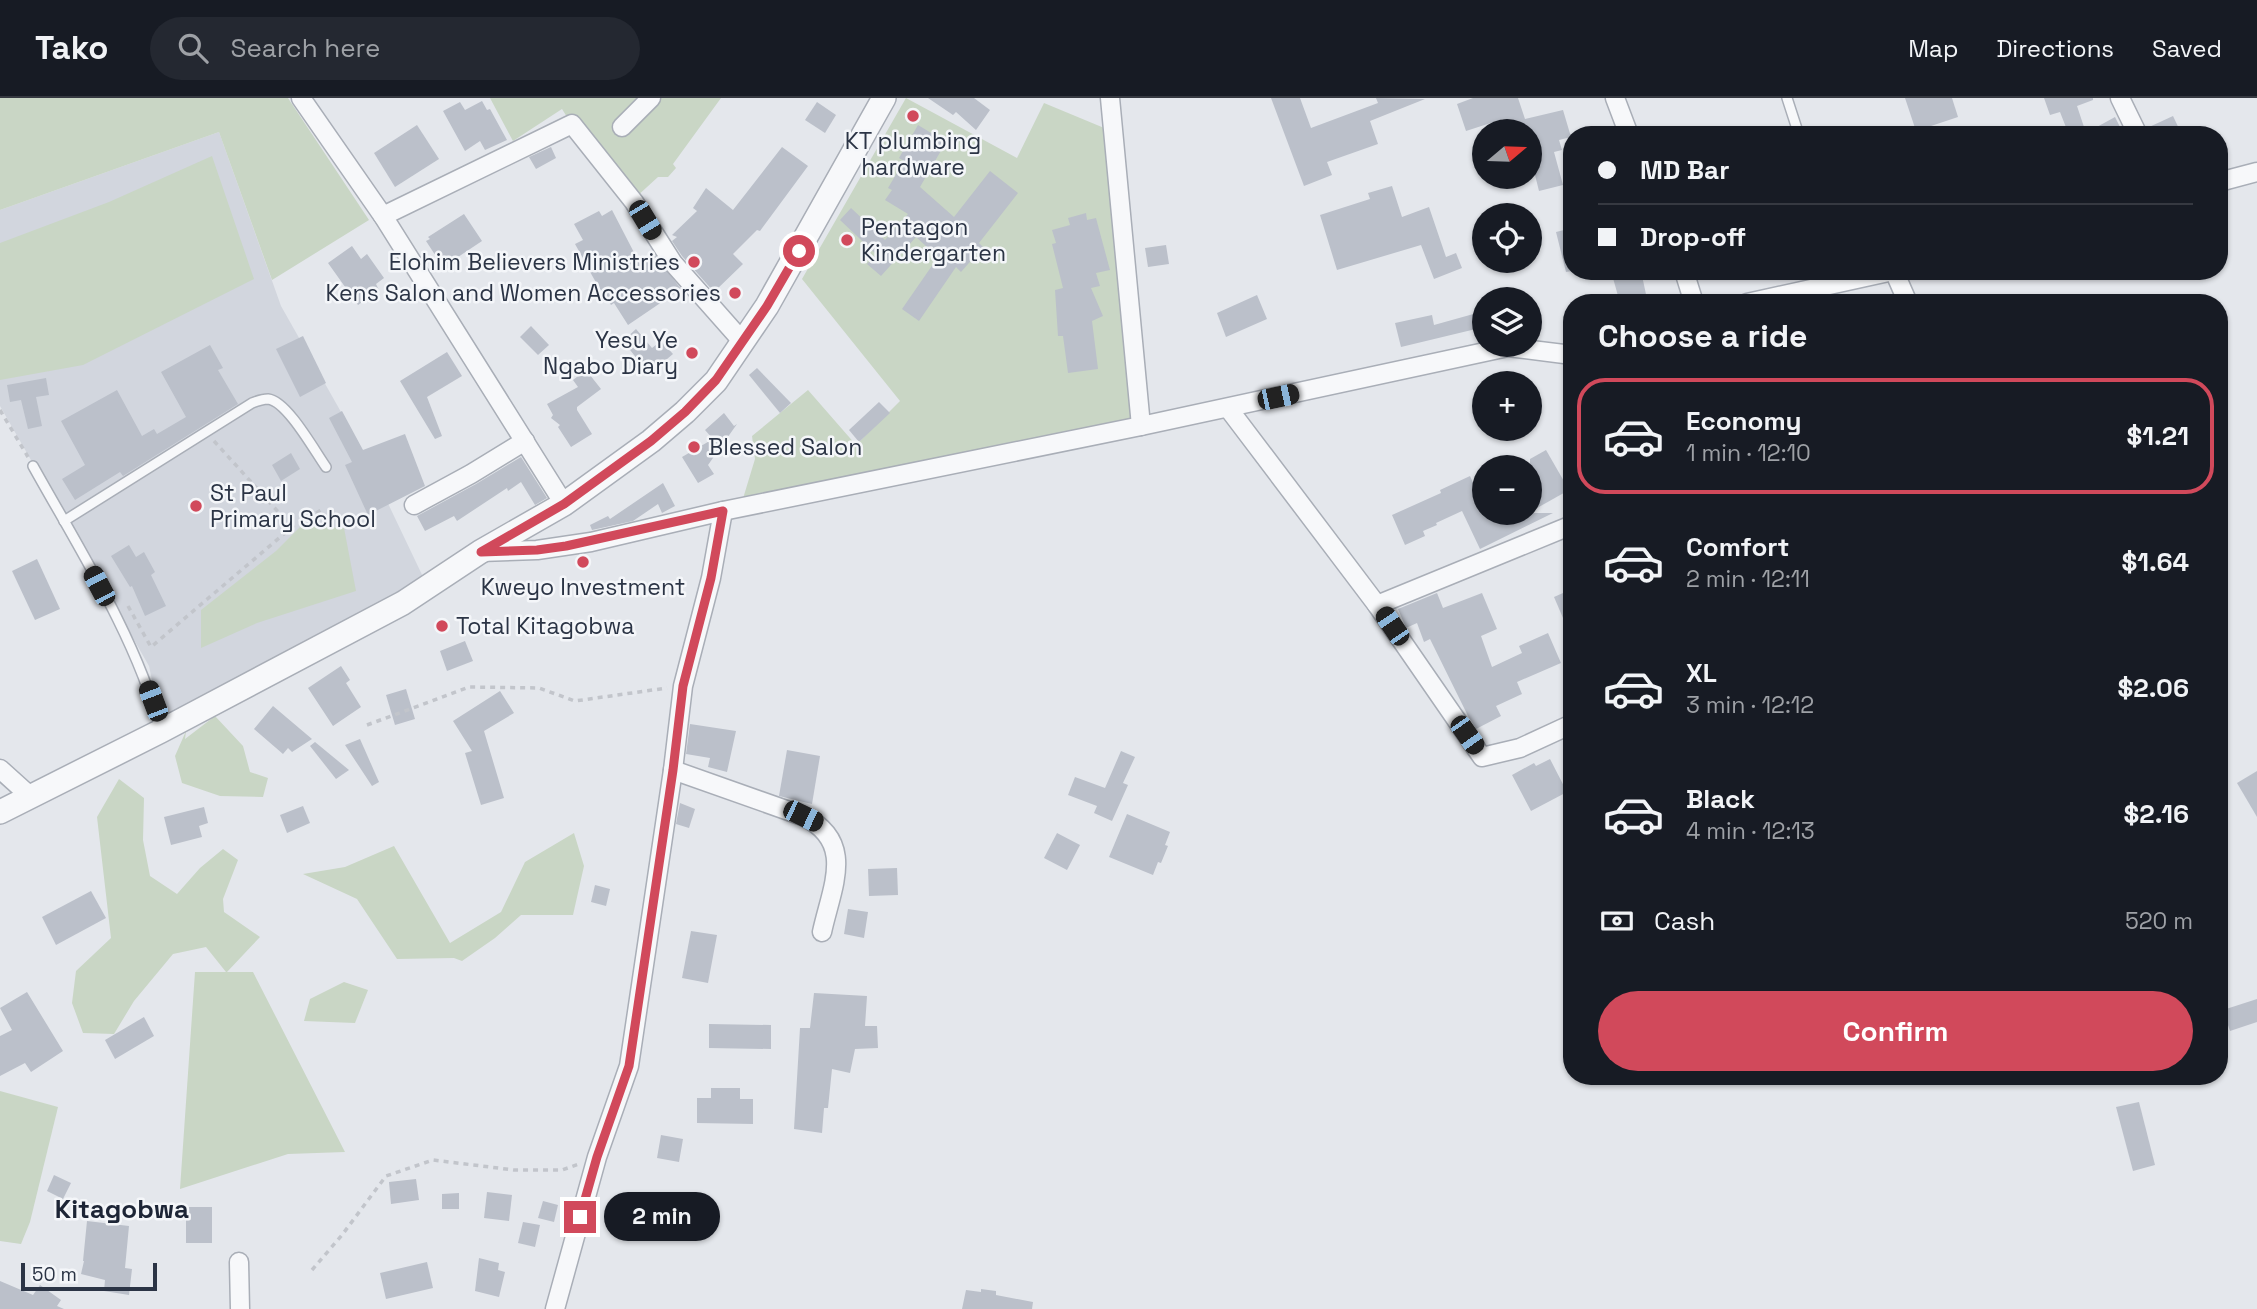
<!DOCTYPE html>
<html lang="en">
<head>
<meta charset="utf-8">
<style>
  :root { --surface:#171b24; --page:#242831; --text:#f1f3f6; --muted:#9ea1a6; --line:#363941; --accent:#d1495b }
  body { margin:0; font-family:"Space Grotesk",sans-serif; background:var(--page); color:var(--text); height:100vh; display:flex; flex-direction:column; font-size:26px; white-space:nowrap }
  * { box-sizing:border-box; margin:0 }
  p { font-size:23px; color:var(--muted) }
  .icon { flex:none; width:38px; height:38px; fill:none; stroke:currentColor; stroke-width:2; stroke-linecap:round; stroke-linejoin:round }
  .map { position:relative; flex:1; overflow:hidden }
  .details { position:absolute; left:1563px; top:196px; width:665px; height:791px; display:flex; flex-direction:column; background:var(--surface); border-radius:28px; box-shadow:0 2px 5px #0004 }
  .details>* { flex:none }
  .top-card { position:absolute; left:1563px; top:28px; width:665px; height:154px; border-radius:28px; box-shadow:0 2px 5px #0004; display:grid; align-content:center; height:154px; padding:0 35px; background:var(--surface) }
  .needle { width:46px; rotate:71deg }
  .controls { position:absolute; left:1472px; top:21px; display:grid; gap:14px }
  .controls a { display:grid; place-items:center; width:70px; height:70px; border-radius:50%; background:var(--surface); box-shadow:0 2px 5px #0004; font-size:35px }
  .scale { position:absolute; left:21px; bottom:18px; width:136px; box-sizing:border-box; padding-left:7px; border:4px solid #2b3445; border-top:0; font-size:19px; line-height:24px; white-space:nowrap; color:#2b3445; -webkit-text-stroke:5px #f4f6f9; paint-order:stroke }
  .end { position:absolute; width:32px; height:32px; margin:-16px; border:9px solid #d1495b; background:#fff; box-shadow:0 0 0 4px #fff }
  .from { border-radius:50% }
  .bubble { position:absolute; height:49px; border-radius:24px; background:var(--surface); box-shadow:0 2px 5px #0004; font-size:23px; font-weight:600; line-height:49px; text-align:center }
  .car { position:absolute; width:21px; height:42px; margin:-21px -10px; border-radius:9px; box-shadow:0 0 5px 2px #0007; background:linear-gradient(#222 24%,#8ab4d8 0 40%,#222 0 76%,#8ab4d8 0 86%,#222 0) }
  .top-card b { display:flex; align-items:center; gap:24px; height:66px; font-size:26px }
  .top-card b+b { border-top:2px solid var(--line) }
  .top-card i { width:18px; height:18px; background:var(--text) }
  ul { padding:0; list-style:none }
  li { display:flex; align-items:center; gap:21px; height:116px; margin:0 14px 10px; padding:0 21px; border:4px solid transparent; border-radius:28px }
  li div { flex:1 }
  li b { display:block; font-size:26px }
  li em { font-style:normal; font-weight:600 }
  li.active { border-color:var(--accent) }
  li>.icon { width:63px; height:63px; stroke-width:1.5 }
  h2 { padding:0 35px; font-size:32px; line-height:84px }
  .pay { display:flex; align-items:center; gap:18px; height:77px; padding:0 35px; font-size:26px }
  .pay p { margin-inline-start:auto }
  .button { display:flex; gap:14px; margin-top:auto; padding:14px 35px }
  .button a { flex:1; height:80px; border-radius:42px; background:var(--accent); color:#fff; font-size:28px; font-weight:600; line-height:80px; text-align:center }
  header { display:flex; align-items:center; gap:42px; box-sizing:border-box; height:98px; padding:0 35px; background:var(--surface); border-bottom:2px solid var(--line) }
  header strong { font-size:33px }
  nav { display:flex; gap:38px; margin-inline-start:auto; font-size:24px }
  .search { width:490px; height:63px; background:var(--page); display:flex; align-items:center; gap:18px; box-sizing:border-box; padding:0 24px; border-radius:38px; color:var(--muted); font-size:26px }
  .map>svg:first-child { display:block }
</style>
</head>
<body>
<header>
<strong>Tako</strong>
<div class="search"><svg class="icon" aria-label="search" viewBox="0 0 24 24"><circle cx="10" cy="10" r="6"/><path d="M15 15l6 6"/></svg>Search here</div>
<nav><a>Map</a><a>Directions</a><a>Saved</a></nav>
</header>
<div class="map">
<svg width="2257" height="1211" viewBox="0 0 2257 1211">
  <rect width="100%" height="100%" fill="#e4e7ec"/>
  <path fill="#d2d6de" d="M219 34 281 208 362 351 425 483 161 625 149 568 0 308V112Z"/>
  <g fill="#c9d6c5">
    <path d="M0 0H288L369 122 272 182 219 34 0 112Z"/>
    <path d="M490 0H721L673 66 676 70 668 79H658L635 100 589 54 562 11 513 43Z"/>
    <path d="M906 0 1017 60 1044 5 1109 32 1137 333 738 417 755 361 752 338 808 292 856 347 900 303 802 181Z"/>
    <path d="M212 58 254 181 83 267 0 282V145L109 104Z"/>
    <path d="M301 428 344 430 356 493 257 525 201 550V512L276 453Z"/>
    <path d="M215 618 243 648 250 674 268 680 263 699 220 698 182 685 175 658 186 633 185 641Z"/>
    <path d="M119 681 144 700 143 742 150 778 177 796 200 770 223 751 238 762 223 801 224 814 260 839 227 874H253L345 1054 288 1056 180 1091 195 874H226L206 849 173 856 134 903 114 936 83 935 72 905 76 873 111 840 97 719Z"/>
    <path d="M574 735 584 768 573 817H521L495 840 462 863 454 860 397 861 357 801 303 776 345 769 394 748 450 845 501 814 525 764Z"/>
    <path d="M344 884 368 892 355 925 304 923 310 901Z"/>
    <path d="M0 993 58 1009 30 1124 21 1146 0 1143Z"/>
  </g>
  <g fill="#bbc0ca">
    <path d="M928 0H974L990 12 976 32 956 14 953 17Z"/>
    <path d="M1271 0H1300L1311 30 1378 5 1376 0 1425 1 1370 23 1378 46 1327 64 1332 77 1304 88Z"/>
    <path d="M1473 0H1518L1525 21 1563 12 1571 39 1559 42 1562 52 1554 54 1563 87 1539 93 1530 57V33H1499V28L1505 26 1503 21 1466 33 1457 6Z"/>
    <path d="M1905 0H1952L1958 19 1916 33Z"/>
    <path d="M2044 0H2093V2L2077 8 2086 35 2115 19 2124 37H2069L2060 14 2050 17Z"/>
    <path d="M482 3 487 12 490 11 507 42 485 52 480 43 465 53 443 13 460 4 465 12Z"/>
    <path d="M817 4 836 17 825 35 805 22Z"/>
    <path d="M2173 18 2182 37H2149L2147 30Z"/>
    <path d="M417 27 439 61 395 89 374 55Z"/>
    <path d="M918 27 946 44 920 89 954 119 990 73 1018 95 979 145 983 149 961 174 956 169 919 223 902 211 938 159 916 139 881 178 867 166 876 156 840 122 851 110 885 142 908 116 885 102 892 92 888 90 904 63 899 60Z"/>
    <path d="M551 49 556 60 536 71 529 59Z"/>
    <path d="M782 49 808 68 760 133 757 132 733 156 743 166 714 194 682 158 672 143 677 139 672 137 697 113 693 110 706 90 733 112Z"/>
    <path d="M1392 88 1402 119 1429 109 1446 159 1456 155 1462 170 1434 181 1421 147 1337 172 1320 117 1370 101 1368 95Z"/>
    <path d="M612 112 640 166 654 156 681 191 628 227 614 205 611 207 598 188 589 172 596 165 590 158 584 162 575 146 583 142 574 126 599 113 602 118Z"/>
    <path d="M1086 115 1087 122 1096 120 1110 172 1096 175 1100 188 1091 190 1103 218 1092 223 1098 271 1068 275 1063 238H1058L1055 192 1063 190 1052 146 1056 145 1052 132 1070 127 1068 120Z"/>
    <path d="M464 116 482 143 455 161 457 164 445 172 426 143 430 141 428 139Z"/>
    <path d="M1572 130V173L1566 174 1556 134Z"/>
    <path d="M1166 147 1169 166 1148 169 1145 150Z"/>
    <path d="M352 148 361 161 367 156 384 180 376 186 379 192 358 207 328 165Z"/>
    <path d="M1611 173H1641L1647 201 1635 205H1620Z"/>
    <path d="M1257 197 1267 221 1226 239 1217 215Z"/>
    <path d="M1477 215 1480 230 1401 249 1395 225 1432 217 1434 227Z"/>
    <path d="M531 228 549 247 538 257 520 239Z"/>
    <path d="M636 231 652 250 661 243 673 256 649 276 623 243Z"/>
    <path d="M303 238 326 285 300 299 276 251Z"/>
    <path d="M210 247 223 270 218 272 238 306 123 378 120 374 75 402 62 381 85 367 61 323 117 292 142 338 154 331 157 336 186 319 161 274Z"/>
    <path d="M447 254 462 278 427 299 442 338 435 341 400 283Z"/>
    <path d="M757 270 791 305 780 315 749 277Z"/>
    <path d="M586 272 601 291 577 309V312L592 336 571 349 558 329 560 327 551 320 553 317 547 306 578 289 573 282Z"/>
    <path d="M46 280 49 297 36 299 42 328 28 331 21 302 10 304 7 287Z"/>
    <path d="M879 304 890 315 859 344 849 332Z"/>
    <path d="M342 313 363 352 405 336 425 388 368 417 345 367 352 364 329 320Z"/>
    <path d="M724 315 734 328 737 326 708 367 714 376 698 385 682 359 713 341 705 332Z"/>
    <path d="M1546 352 1569 392 1530 414V361Z"/>
    <path d="M291 355 300 371 281 383 272 367Z"/>
    <path d="M521 359 547 400 535 407 521 384 508 393 507 390 457 423 454 418 425 433 417 418 476 386Z"/>
    <path d="M1470 378 1484 409V415H1553L1480 451 1462 413 1436 425 1437 427 1423 433 1425 438 1405 447 1392 417 1441 395 1440 392Z"/>
    <path d="M663 385 675 408 662 415 658 406 633 423 592 432 590 427 608 418 610 421Z"/>
    <path d="M129 447 136 459 144 454 155 474 151 477 166 508 145 518 132 488 130 489 111 458Z"/>
    <path d="M37 461 60 511 35 522 12 473Z"/>
    <path d="M1572 491V541L1554 499Z"/>
    <path d="M1437 495 1443 510 1482 495 1497 531 1481 538 1492 569 1522 555 1519 548 1548 535 1561 565 1517 584 1522 596 1496 608 1501 618 1476 631 1468 618 1430 541 1424 544 1417 525 1406 530 1398 511Z"/>
    <path d="M465 543 473 563 447 573 440 553Z"/>
    <path d="M341 568 350 582 346 585 361 609 333 628 308 590Z"/>
    <path d="M406 591 415 621 395 627 386 597Z"/>
    <path d="M500 593 514 615 484 633 504 700 481 707 465 655 472 653 453 623Z"/>
    <path d="M273 608 312 641 292 654 288 650 283 656 254 631Z"/>
    <path d="M690 626 736 633 727 674 708 669 710 660 686 656Z"/>
    <path d="M360 641 379 684 372 688 345 647Z"/>
    <path d="M315 644 349 672 336 681 310 648Z"/>
    <path d="M787 652 820 658 812 706 779 698Z"/>
    <path d="M1121 653 1135 659 1123 685 1128 687 1112 723 1094 715 1097 708 1068 697 1075 679 1105 690Z"/>
    <path d="M1550 661 1567 694 1531 713 1512 677 1534 665 1536 668Z"/>
    <path d="M2257 673V719L2237 685Z"/>
    <path d="M680 705 695 711 689 730 676 726Z"/>
    <path d="M303 708 310 725 287 735 280 717Z"/>
    <path d="M204 709 208 725 199 728 202 739 171 747 164 719Z"/>
    <path d="M1127 716 1170 734 1165 747 1168 748 1161 765 1158 764 1153 777 1109 759Z"/>
    <path d="M1057 735 1080 747 1067 772 1044 760Z"/>
    <path d="M897 770 898 797 869 798 868 771Z"/>
    <path d="M595 787 610 791 606 808 591 804Z"/>
    <path d="M91 793 106 820 56 847 42 819Z"/>
    <path d="M848 811 868 814 864 840 844 836Z"/>
    <path d="M691 833 717 837 708 885 682 880Z"/>
    <path d="M27 894 63 953 31 974 25 965 0 978V938L12 932 0 910Z"/>
    <path d="M814 895 867 898 865 928H877L878 950 855 951 850 975 832 971 828 1010H824L822 1035 794 1031 800 930H810Z"/>
    <path d="M2257 901V924L2230 933 2223 912Z"/>
    <path d="M144 919 154 938 115 961 105 942Z"/>
    <path d="M709 926 771 927V951L709 950Z"/>
    <path d="M711 990H740V1001H753V1026L697 1025V1000H711Z"/>
    <path d="M2139 1004 2155 1067 2133 1073 2116 1009Z"/>
    <path d="M661 1037 683 1041 679 1064 657 1060Z"/>
    <path d="M54 1077 71 1085 63 1101 47 1093Z"/>
    <path d="M416 1081 419 1102 391 1106 389 1084Z"/>
    <path d="M487 1094 512 1097 509 1123 484 1120Z"/>
    <path d="M459 1095V1111H442V1096Z"/>
    <path d="M543 1103 558 1107 554 1124 538 1120Z"/>
    <rect x="186" y="1109" width="26" height="36"/>
    <path d="M87 1123 129 1128 125 1170 132 1171 129 1197 104 1193 105 1182 81 1176 84 1163H83Z"/>
    <path d="M523 1124 540 1127 535 1149 518 1145Z"/>
    <path d="M479 1160 499 1165 498 1172 505 1174 499 1199 475 1193Z"/>
    <path d="M427 1164 433 1190 386 1201 380 1175Z"/>
    <path d="M0 1183 33 1197 40 1187 61 1202 57 1208 64 1211H0Z"/>
    <path d="M981 1191 996 1193V1197L1033 1204 1032 1211H962L966 1192 981 1194Z"/>
  </g>
  <g fill="none" stroke-linecap="round" stroke-linejoin="round">
    <g stroke="#a9aeb7" stroke-width="12">
      <g id="service">
        <path d="M1787 0 1799 37"/>
        <path d="M33 368C78 449 137 541 160 630"/>
        <path d="M64 423 252 305C257 303 262 301 268 301 287 303 314 352 326 369"/>
      </g>
    </g>
    <g stroke="#a9aeb7" stroke-width="21">
      <g id="minor">
        <path d="M301 0 383 118 564 406"/>
        <path d="M1110 0 1141 328"/>
        <path d="M1615 0 1629 37"/>
        <path d="M2120 0 2138 37"/>
        <path d="M622 29 651 0"/>
        <path d="M2219 84 2257 74"/>
        <path d="M383 118 572 26 634 104 673 165 742 243"/>
        <path d="M1684 173 1694 205"/>
        <path d="M1894 173 1908 205"/>
        <path d="M1747 205 1893 173"/>
        <path d="M1228 310 1377 507 1482 659 1520 650 1572 626"/>
        <path d="M414 407 471 376 525 343"/>
        <path d="M480 454 537 452 591 444 723 413 1141 328 1508 249 1572 257"/>
        <path d="M1377 507 1572 427"/>
        <path d="M0 671 30 698"/>
        <path d="M673 672 803 718C856 744 832 788 822 834"/>
        <path d="M239 1164 240 1211"/>
        <path d="M555 1211 597 1059 629 968 673 672 683 588 711 480 723 413"/>
      </g>
    </g>
    <g stroke="#a9aeb7" stroke-width="26">
      <path id="tertiary" d="M0 714 161 633 403 505 480 454 564 406 651 343 685 314 716 283 767 208 884 0"/>
    </g>
    <g stroke="#c2c5cb" stroke-width="3.5" stroke-dasharray="5 5" stroke-linecap="butt">
      <path d="M0 312 28 359"/>
      <path d="M214 343 291 428"/>
      <path d="M128 508 151 549 292 429 323 411"/>
      <path d="M367 627 469 589 539 590 575 603 667 590"/>
      <path d="M312 1172 342 1137 386 1078 433 1062 514 1072H562L579 1066"/>
    </g>
    <use href="#service" stroke="#f7f8fa" stroke-width="9"/>
    <use href="#minor" stroke="#f7f8fa" stroke-width="18"/>
    <use href="#tertiary" stroke="#f7f8fa" stroke-width="23"/>
  </g>
  <g fill="none" stroke-linecap="round" stroke-linejoin="round">
    <path stroke="#d1495b" stroke-width="9" d="M580 1119 597 1059 629 968 673 672 683 588 711 480 723 413 566 448 537 452 481 454 564 406 651 343 685 314 716 282 767 208 799 153"/>
  </g>
  <g fill="#d1495b" stroke="#f4f6f9" stroke-width="2.5">
    <circle cx="913" cy="18" r="7"/>
    <circle cx="847" cy="142" r="7"/>
    <circle cx="694" cy="164" r="7"/>
    <circle cx="735" cy="195" r="7"/>
    <circle cx="692" cy="255" r="7"/>
    <circle cx="694" cy="349" r="7"/>
    <circle cx="196" cy="408" r="7"/>
    <circle cx="583" cy="464" r="7"/>
    <circle cx="442" cy="528" r="7"/>
  </g>
  <g text-anchor="middle" stroke-width="5" stroke-linejoin="round" paint-order="stroke">
    <g font-size="23" fill="#2b3445" stroke="#f4f6f9" text-anchor="start">
      <text x="913" y="51" text-anchor="middle">KT plumbing<tspan x="913" dy="26">hardware</tspan></text>
      <text x="861" y="137">Pentagon<tspan x="861" dy="26">Kindergarten</tspan></text>
      <text x="680" y="172" text-anchor="end">Elohim Believers Ministries</text>
      <text x="721" y="203" text-anchor="end">Kens Salon and Women Accessories</text>
      <text x="678" y="250" text-anchor="end">Yesu Ye<tspan x="678" dy="26">Ngabo Diary</tspan></text>
      <text x="708" y="357">Blessed Salon</text>
      <text x="210" y="403">St Paul<tspan x="210" dy="26">Primary School</tspan></text>
      <text x="583" y="497" text-anchor="middle">Kweyo Investment</text>
      <text x="456" y="536">Total Kitagobwa</text>
    </g>
    <g font-size="26" font-weight="bold" fill="#1d2536" stroke="#f4f6f9">
      <text x="122" y="1120">Kitagobwa</text>
    </g>
  </g>
</svg>
<div class="controls">
<a><svg class="needle" viewBox="-14 -14 28 28"><path d="M0-13l5 13h-10z" fill="#e53935"/><path d="M0 13l5-13h-10z" fill="#9ea1a6"/></svg></a>
<a><svg class="icon" aria-label="locate" viewBox="0 0 24 24"><circle cx="12" cy="12" r="6"/><path d="M12 2v4M12 18v4M2 12h4M18 12h4"/></svg></a>
<a><svg class="icon" aria-label="layers" viewBox="0 0 24 24"><path d="M12 4l9 5-9 5-9-5zM3 14l9 5 9-5"/></svg></a>
<a>+</a>
<a>−</a>
</div>
<div class="scale">50 m</div>
<i class="end from" style="left:799px;top:153px"></i>
<i class="end" style="left:580px;top:1119px"></i>
<div class="bubble" style="left:604px;top:1094px;width:116px">2 min</div>
<i class="car" style="left:645px;top:122px;rotate:149deg"></i>
<i class="car" style="left:1278px;top:299px;rotate:78deg"></i>
<i class="car" style="left:99px;top:488px;rotate:332deg"></i>
<i class="car" style="left:1392px;top:528px;rotate:326deg"></i>
<i class="car" style="left:153px;top:603px;rotate:339deg"></i>
<i class="car" style="left:1467px;top:637px;rotate:145deg"></i>
<i class="car" style="left:803px;top:718px;rotate:116deg"></i>
<div class="top-card">
<b><i class="from"></i>MD Bar</b>
<b><i></i>Drop-off</b>
</div>
<section class="details">
<h2>Choose a ride</h2>
<ul>
<li class="active"><svg class="icon" aria-label="car" viewBox="0 0 24 24"><path d="M5 17H2v-5l4-1 3-4h7l3 4 3 1v5h-3M9 17h6M6 11h13"/><circle cx="7" cy="17" r="2"/><circle cx="17" cy="17" r="2"/></svg><div><b>Economy</b><p>1 min · 12:10</p></div><em>$1.21</em></li>
<li><svg class="icon" aria-label="car" viewBox="0 0 24 24"><path d="M5 17H2v-5l4-1 3-4h7l3 4 3 1v5h-3M9 17h6M6 11h13"/><circle cx="7" cy="17" r="2"/><circle cx="17" cy="17" r="2"/></svg><div><b>Comfort</b><p>2 min · 12:11</p></div><em>$1.64</em></li>
<li><svg class="icon" aria-label="car" viewBox="0 0 24 24"><path d="M5 17H2v-5l4-1 3-4h7l3 4 3 1v5h-3M9 17h6M6 11h13"/><circle cx="7" cy="17" r="2"/><circle cx="17" cy="17" r="2"/></svg><div><b>XL</b><p>3 min · 12:12</p></div><em>$2.06</em></li>
<li><svg class="icon" aria-label="car" viewBox="0 0 24 24"><path d="M5 17H2v-5l4-1 3-4h7l3 4 3 1v5h-3M9 17h6M6 11h13"/><circle cx="7" cy="17" r="2"/><circle cx="17" cy="17" r="2"/></svg><div><b>Black</b><p>4 min · 12:13</p></div><em>$2.16</em></li>
</ul>
<div class="pay"><svg class="icon" aria-label="cash" viewBox="0 0 24 24"><path d="M3 7h18v10H3z"/><circle cx="12" cy="12" r="2"/></svg>Cash<p>520 m</p></div>
<div class="button"><a>Confirm</a></div>
</section>
</div>
</body>
</html>
